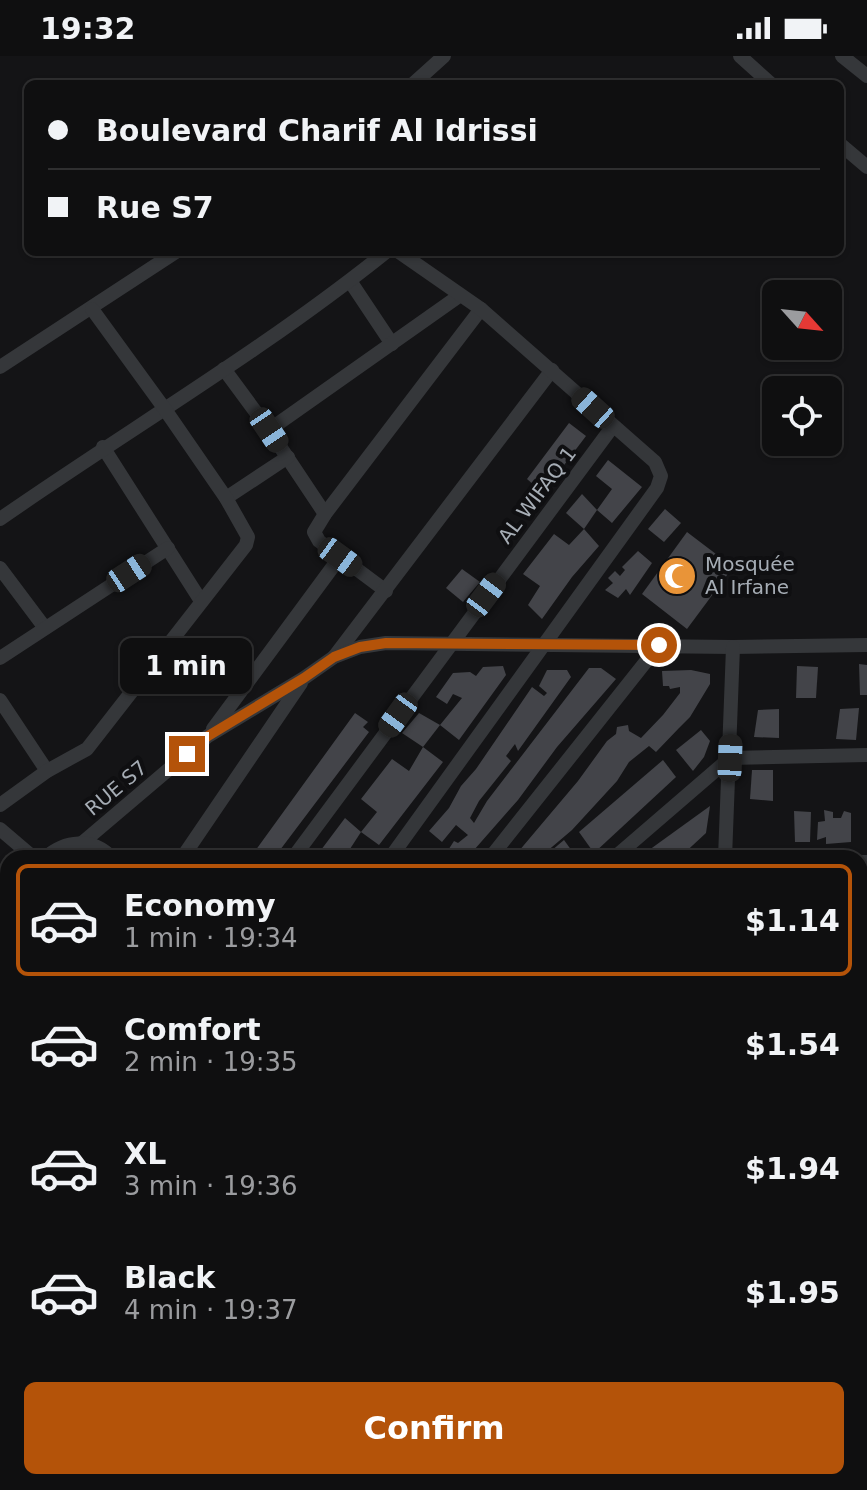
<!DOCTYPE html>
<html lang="en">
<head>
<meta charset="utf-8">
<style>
  :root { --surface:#0f0f10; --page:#1d1d1e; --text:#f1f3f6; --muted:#9b9c9f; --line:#2f2f30; --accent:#b45309 }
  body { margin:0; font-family:"DejaVu Sans",sans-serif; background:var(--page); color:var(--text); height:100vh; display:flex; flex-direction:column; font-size:30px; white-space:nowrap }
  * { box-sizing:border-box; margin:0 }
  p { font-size:26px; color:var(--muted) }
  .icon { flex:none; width:44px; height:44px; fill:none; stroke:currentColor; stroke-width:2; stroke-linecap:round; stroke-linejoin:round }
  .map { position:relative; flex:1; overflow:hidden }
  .sheet { position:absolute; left:0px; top:794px; width:868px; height:640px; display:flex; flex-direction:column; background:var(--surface); border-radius:24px 24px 0 0; box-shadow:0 2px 6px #0004,0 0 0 2px var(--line) }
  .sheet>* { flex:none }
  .banner { position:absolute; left:24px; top:24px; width:820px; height:176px; border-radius:12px; box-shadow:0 2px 6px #0004,0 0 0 2px var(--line); display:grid; align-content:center; height:176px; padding:0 24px; background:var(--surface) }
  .needle { width:52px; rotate:117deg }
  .fabs { position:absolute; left:762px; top:224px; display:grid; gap:16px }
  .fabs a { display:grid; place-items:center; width:80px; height:80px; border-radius:12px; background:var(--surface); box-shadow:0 2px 6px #0004,0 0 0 2px var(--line); font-size:40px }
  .end { position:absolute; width:36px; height:36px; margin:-18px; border:10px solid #b45309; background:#fff; box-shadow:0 0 0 4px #fff }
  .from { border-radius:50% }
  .bubble { position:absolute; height:56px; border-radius:12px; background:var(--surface); box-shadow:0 2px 6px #0004,0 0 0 2px var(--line); font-size:26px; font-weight:700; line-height:56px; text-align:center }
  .car { position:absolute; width:24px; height:48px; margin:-24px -12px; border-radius:10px; box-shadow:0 0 6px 2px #0007; background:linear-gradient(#222 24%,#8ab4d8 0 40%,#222 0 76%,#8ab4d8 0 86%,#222 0) }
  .banner b { display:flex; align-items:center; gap:28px; height:76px; font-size:30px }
  .banner b+b { border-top:2px solid var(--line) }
  .banner i { width:20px; height:20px; background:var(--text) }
  ul { padding:14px 0 0; list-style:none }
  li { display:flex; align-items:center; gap:24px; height:112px; margin:0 16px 12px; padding:0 8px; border:4px solid transparent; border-radius:12px }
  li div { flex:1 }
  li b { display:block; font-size:30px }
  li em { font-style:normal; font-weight:700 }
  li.active { border-color:var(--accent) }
  li>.icon { width:72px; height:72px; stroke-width:1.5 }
  .action { display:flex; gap:16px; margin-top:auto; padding:16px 24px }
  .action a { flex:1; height:92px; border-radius:12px; background:var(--accent); color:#fff; font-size:32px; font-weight:700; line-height:92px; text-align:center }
  .status { display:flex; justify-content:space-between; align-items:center; height:56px; padding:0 40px; background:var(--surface); direction:ltr }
  .status svg { height:22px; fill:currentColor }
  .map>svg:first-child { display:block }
</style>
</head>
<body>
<div class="status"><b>19:32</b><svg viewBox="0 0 49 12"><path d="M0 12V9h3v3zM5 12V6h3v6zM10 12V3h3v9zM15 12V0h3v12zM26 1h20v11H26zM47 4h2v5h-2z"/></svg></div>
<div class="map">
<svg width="867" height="1434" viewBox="0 0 867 1434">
  <rect width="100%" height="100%" fill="#141416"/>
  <g fill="#434449">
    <path d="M569 367 586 380 543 437 527 423Z"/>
    <path d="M608 404 642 431 612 467 597 454 612 433 596 420Z"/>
    <path d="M582 438 597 454 584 473 566 457Z"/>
    <path d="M665 453 681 467 664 486 648 473Z"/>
    <path d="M584 473 599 490 572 521 542 563 528 549 540 530 523 518 554 478 569 489Z"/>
    <path d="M687 476 733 511 687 573 642 538Z"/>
    <path d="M638 495 652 507 630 539 626 533 618 542 605 534 613 527 608 522 615 515 620 520 625 514 622 511Z"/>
    <path d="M462 513 480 526 463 546 446 532Z"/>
    <path d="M859 608 867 609V639H860Z"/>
    <path d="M503 610 506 619 459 684 440 669 462 642 453 638 447 648 436 641 453 617 470 616 476 620 483 611Z"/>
    <path d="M797 610 818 611 816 642H796Z"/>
    <path d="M589 612H601L616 623 557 691 518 744 467 802H443L454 785 458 787 468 779 456 769 442 786 429 775 449 752 461 730 476 713 532 631 544 640 547 637 539 630 547 614H567L571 621 518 695 515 688 506 700 511 705 479 745 470 762 474 767 487 745Z"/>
    <path d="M691 614 710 618V628L690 661 679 672 656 696 649 690 629 706 617 725 572 774 539 802H513L578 725 607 685 616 678 617 671 628 669 629 675 641 682 663 659 680 637V631L670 633 669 630H663L662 615Z"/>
    <path d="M859 652 856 684 836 683 840 653Z"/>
    <path d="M779 653V682L754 681 758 654Z"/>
    <path d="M355 657 368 666 363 671 369 676 274 802H250Z"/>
    <path d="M419 657 440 669 423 691 402 677Z"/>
    <path d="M701 674 710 685 704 701 693 715 676 694Z"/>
    <path d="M423 691 443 706 379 789 361 776 377 756 361 743 392 703 409 715Z"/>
    <path d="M663 704 676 721 594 797 579 776Z"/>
    <path d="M752 714H773V745L750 743Z"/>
    <path d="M710 750 706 777 679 802H638Z"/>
    <path d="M824 754 833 756V762H841L844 755 851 757V786L826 788V781L817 784 818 766 825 765Z"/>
    <path d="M794 755 811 756 810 786H795Z"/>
    <path d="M345 762 361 776 348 796 342 802H315Z"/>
    <path d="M564 784 577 802H544L551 795Z"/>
    <path d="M860 855H867V883L860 882Z"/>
    <path d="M867 1041V1081L860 1077V1053Z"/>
    <path d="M647 1426H707L702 1434H643Z"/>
  </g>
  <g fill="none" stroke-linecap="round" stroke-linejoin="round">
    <g stroke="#35373a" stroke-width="14">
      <path d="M740 0 771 28"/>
      <path d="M842 0 867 20"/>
      <path d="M413 28 444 0"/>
      <path d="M840 88 867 111"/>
      <path d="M350 225 392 288"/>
      <path d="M0 311 176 196"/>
      <path d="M224 313 269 374 325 458"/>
      <path d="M269 374 459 240"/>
      <path d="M103 391 201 545"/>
      <path d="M226 442 288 401"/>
      <path d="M0 463C128 374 264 294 386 196"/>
      <path d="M0 512 45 572"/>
      <path d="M386 535 319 485 314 476 325 458 481 253"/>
      <path d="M334 601 552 314"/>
      <path d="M0 602 168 492"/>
      <path d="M0 644 47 715"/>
      <path d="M213 673 340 501"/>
      <path d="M0 749 47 715 87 693 246 489 248 481 226 442 164 352 92 253"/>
      <path d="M0 773 34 802"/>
      <path d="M82 787 208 680 304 622 334 601 360 591 386 587 733 591 867 589"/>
      <path d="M45 802C65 784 92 781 112 802"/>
      <path d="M182 802 301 627"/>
      <path d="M293 802 613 370"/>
      <path d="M390 802 657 432 661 420 655 406 481 253 399 196"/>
      <path d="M490 802 659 589"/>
      <path d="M614 802 730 702 867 699"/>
      <path d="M725 802 733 591"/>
      <path d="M860 806H867"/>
      <path d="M0 898 8 891"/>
      <path d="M860 906H867"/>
      <path d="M860 1012 867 1000"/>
      <path d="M0 1061 8 1050"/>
      <path d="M0 1085 8 1090"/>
      <path d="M860 1110 867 1113"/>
      <path d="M860 1229 867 1218"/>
      <path d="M860 1283 867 1287"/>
      <path d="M860 1418 867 1422"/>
      <path d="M0 1426 8 1407"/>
      <path d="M95 1426 111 1434"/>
      <path d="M298 1426 303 1434"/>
      <path d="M552 1426 562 1434"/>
      <path d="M226 1434 230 1426"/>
      <path d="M737 1434 742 1426"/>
    </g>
  </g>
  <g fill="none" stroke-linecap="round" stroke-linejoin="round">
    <path stroke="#b45309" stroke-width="10" d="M187 698 208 680 304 622 334 601 360 591 386 587 659 589"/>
  </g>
  <defs>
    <g id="mosque-disc" transform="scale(2)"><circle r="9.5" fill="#e99438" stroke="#0f0f11"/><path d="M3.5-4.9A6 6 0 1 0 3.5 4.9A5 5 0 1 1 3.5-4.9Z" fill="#fff"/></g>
  </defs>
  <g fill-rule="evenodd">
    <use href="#mosque-disc" x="677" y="520"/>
  </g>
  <g text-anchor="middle" stroke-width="8" stroke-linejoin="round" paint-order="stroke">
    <g font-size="20" fill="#a6adb5" stroke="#0f0f11">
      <text transform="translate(537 439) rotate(-53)" y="7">AL WIFAQ 1</text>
      <text transform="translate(116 732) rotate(-40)" y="7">RUE S7</text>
    </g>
    <g font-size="20" fill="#a6adb5" stroke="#0f0f11" text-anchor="start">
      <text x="705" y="515">Mosquée<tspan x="705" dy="23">Al Irfane</tspan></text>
    </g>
  </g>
</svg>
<div class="fabs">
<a><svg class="needle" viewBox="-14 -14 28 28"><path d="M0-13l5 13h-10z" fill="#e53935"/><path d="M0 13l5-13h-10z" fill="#9b9c9f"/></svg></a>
<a><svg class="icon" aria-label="locate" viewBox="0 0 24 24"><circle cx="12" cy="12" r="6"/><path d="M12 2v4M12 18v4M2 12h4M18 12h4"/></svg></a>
</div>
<i class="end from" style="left:659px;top:589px"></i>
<i class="end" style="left:187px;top:698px"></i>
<div class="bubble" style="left:120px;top:582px;width:132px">1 min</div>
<i class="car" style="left:593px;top:352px;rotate:312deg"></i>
<i class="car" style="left:269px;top:374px;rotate:146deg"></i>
<i class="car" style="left:340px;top:501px;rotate:126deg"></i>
<i class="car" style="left:129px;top:517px;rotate:57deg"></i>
<i class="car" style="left:486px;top:539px;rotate:37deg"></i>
<i class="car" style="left:398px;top:659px;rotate:216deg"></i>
<i class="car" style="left:730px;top:702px;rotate:2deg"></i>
<div class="banner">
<b><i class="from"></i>Boulevard Charif Al Idrissi</b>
<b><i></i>Rue S7</b>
</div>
<section class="sheet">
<ul>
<li class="active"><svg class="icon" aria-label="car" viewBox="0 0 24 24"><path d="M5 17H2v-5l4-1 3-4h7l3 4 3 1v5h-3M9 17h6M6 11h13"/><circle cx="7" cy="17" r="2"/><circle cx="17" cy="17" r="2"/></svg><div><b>Economy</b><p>1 min · 19:34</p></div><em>$1.14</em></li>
<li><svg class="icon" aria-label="car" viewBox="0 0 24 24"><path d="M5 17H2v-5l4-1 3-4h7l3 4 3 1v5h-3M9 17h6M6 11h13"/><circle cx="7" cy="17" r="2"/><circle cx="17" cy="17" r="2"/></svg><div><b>Comfort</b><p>2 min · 19:35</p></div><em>$1.54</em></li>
<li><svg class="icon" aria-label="car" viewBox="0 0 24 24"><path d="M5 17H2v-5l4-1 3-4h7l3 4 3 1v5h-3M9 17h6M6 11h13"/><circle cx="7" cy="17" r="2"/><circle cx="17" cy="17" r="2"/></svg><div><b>XL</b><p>3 min · 19:36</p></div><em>$1.94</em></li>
<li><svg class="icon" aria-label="car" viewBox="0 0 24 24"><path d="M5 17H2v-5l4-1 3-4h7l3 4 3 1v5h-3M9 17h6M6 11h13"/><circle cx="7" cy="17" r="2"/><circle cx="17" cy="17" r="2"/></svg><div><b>Black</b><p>4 min · 19:37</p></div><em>$1.95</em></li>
</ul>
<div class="action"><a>Confirm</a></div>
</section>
</div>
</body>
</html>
